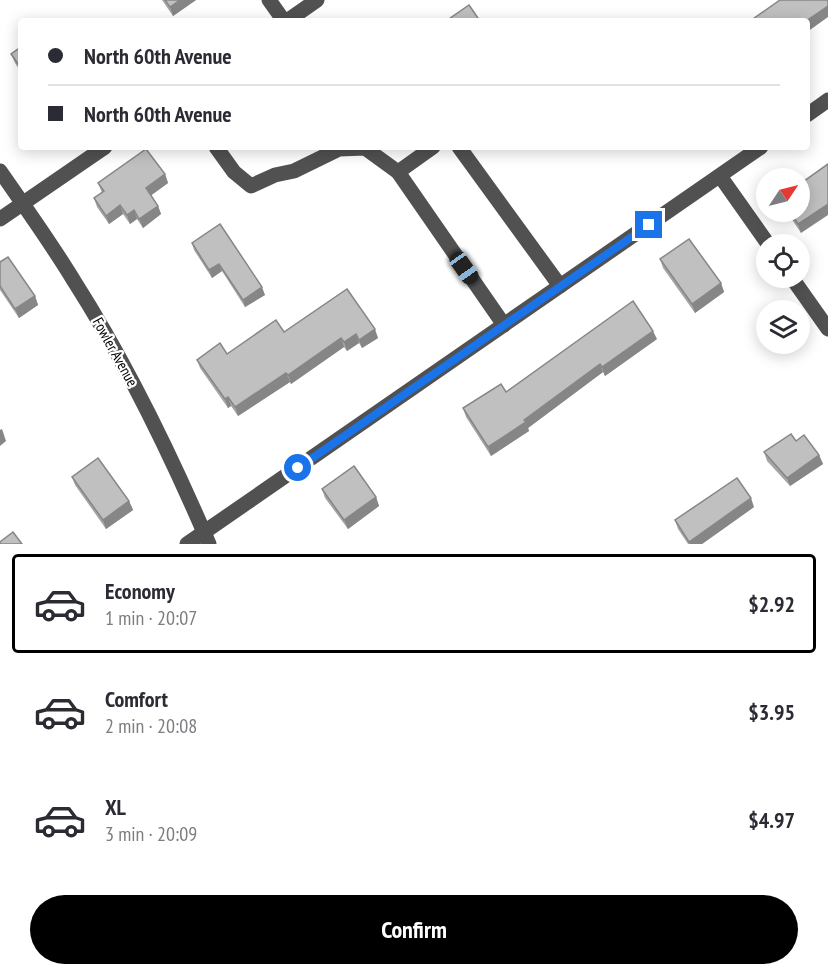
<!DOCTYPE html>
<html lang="en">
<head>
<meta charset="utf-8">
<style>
  :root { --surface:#fff; --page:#f7f7f7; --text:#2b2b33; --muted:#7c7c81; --line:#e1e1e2; --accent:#000 }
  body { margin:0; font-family:"PT Sans Narrow",sans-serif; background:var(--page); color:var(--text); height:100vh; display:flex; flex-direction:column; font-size:22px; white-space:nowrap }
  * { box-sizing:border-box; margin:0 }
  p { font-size:20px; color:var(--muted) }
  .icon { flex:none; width:33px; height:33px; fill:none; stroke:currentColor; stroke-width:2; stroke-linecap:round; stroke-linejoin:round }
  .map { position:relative; height:544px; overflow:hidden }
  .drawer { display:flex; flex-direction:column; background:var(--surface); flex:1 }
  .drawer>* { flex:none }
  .hud { position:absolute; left:18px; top:18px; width:792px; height:132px; border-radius:6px; box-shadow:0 3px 15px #0003; display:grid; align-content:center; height:132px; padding:0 30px; background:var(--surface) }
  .needle { width:39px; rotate:55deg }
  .fabs { position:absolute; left:756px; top:168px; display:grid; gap:12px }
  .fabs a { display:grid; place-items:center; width:54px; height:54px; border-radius:50%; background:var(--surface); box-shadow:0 3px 15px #0003; font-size:30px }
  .end { position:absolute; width:27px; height:27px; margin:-14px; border:8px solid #1a73e8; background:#fff; box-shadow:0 0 0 3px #fff }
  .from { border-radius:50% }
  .car { position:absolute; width:18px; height:36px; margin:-18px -9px; border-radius:8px; box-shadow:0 0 4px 2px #0007; background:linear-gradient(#222 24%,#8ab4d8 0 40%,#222 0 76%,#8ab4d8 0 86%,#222 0) }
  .hud b { display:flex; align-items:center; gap:21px; height:57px; font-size:22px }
  .hud b+b { border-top:2px solid var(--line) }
  .hud i { width:15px; height:15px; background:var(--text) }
  ul { padding:10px 0 0; list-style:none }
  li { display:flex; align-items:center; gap:18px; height:99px; margin:0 12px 9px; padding:0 18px; border:3px solid transparent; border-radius:6px }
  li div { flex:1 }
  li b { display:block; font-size:22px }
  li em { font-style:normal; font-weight:600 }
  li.on { border-color:var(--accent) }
  li>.icon { width:54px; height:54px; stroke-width:1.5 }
  .cta { display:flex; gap:12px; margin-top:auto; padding:12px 30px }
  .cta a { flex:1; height:69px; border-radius:36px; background:var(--accent); color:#fff; font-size:24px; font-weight:600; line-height:69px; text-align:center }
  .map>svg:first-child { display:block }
</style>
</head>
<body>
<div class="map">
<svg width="828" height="544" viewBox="0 0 828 544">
  <rect width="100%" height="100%" fill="#fff"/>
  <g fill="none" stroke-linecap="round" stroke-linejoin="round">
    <g stroke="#515151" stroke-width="15">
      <path d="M269 0 284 21"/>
      <path d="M287 21 317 0"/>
      <path d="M807 115 828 100"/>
      <path d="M216 147 234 172 251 186 275 175 294 171 339 149 365 148 398 172 433 147"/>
      <path d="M459 147 560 286"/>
      <path d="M0 171C25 207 51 243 74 281 127 364 170 453 209 544"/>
      <path d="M398 172 504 325"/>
      <path d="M720 176 768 244"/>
      <path d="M0 219 105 147"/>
      <path d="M792 278 828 329"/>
      <path d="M187 544 761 147"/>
    </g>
  </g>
  <g fill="#a5a5a5">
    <path d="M162 0H196L173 16Z"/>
    <path d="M21 47V72L15 63 11 54Z"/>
    <path d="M165 174 168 183 151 195 158 206 161 214 143 228 137 219 130 224 123 214 109 224 97 207 94 198 102 193 98 183Z"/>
    <path d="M787 212H800L801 233Z"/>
    <path d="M192 243 265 295 245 307 222 271 212 278 194 250Z"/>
    <path d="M660 259 721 283 724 292 695 313 663 268Z"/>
    <path d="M0 262 35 296 38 305 19 318 0 290Z"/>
    <path d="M347 289 378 338 362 348 359 343 347 351 344 347 291 384 290 382 238 416 231 406 228 408 200 368 197 360 227 354 284 332Z"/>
    <path d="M657 339 605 376 603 372 528 428 529 431 491 456 466 417 463 408Z"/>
    <path d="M796 441 819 455 823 464 790 486 767 461 764 452Z"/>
    <path d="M72 477 129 501 133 510 106 529 75 485Z"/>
    <path d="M322 489 376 497 379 506 348 529 325 498Z"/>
    <path d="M754 507 702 544H688L678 529 675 520Z"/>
  </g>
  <g fill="#868686">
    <path d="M180 0H196L173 16 170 7Z"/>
    <path d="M828 6V17L807 32V21H806Z"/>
    <path d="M165 174 168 183 149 197 146 188Z"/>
    <path d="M828 204V215L801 233 798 224Z"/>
    <path d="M120 205 123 214 109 224 106 216Z"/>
    <path d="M158 206 161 214 143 228 139 219Z"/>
    <path d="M134 210 137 219 130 224 127 215Z"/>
    <path d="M219 264 222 271 212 278 209 270Z"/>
    <path d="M721 283 724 292 695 313 692 304Z"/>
    <path d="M262 287 265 295 245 307 243 300Z"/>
    <path d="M35 296 38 305 19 318 15 309Z"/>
    <path d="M375 329 378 338 362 348 359 340Z"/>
    <path d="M653 331 657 339 605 376 602 367Z"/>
    <path d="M356 334 359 343 347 351 344 342Z"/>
    <path d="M341 338 344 347 291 384 288 375Z"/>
    <path d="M600 364 603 372 528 428 529 431 491 456 488 447Z"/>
    <path d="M286 373 290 382 238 416 235 407Z"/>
    <path d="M228 397 231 406 228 408 225 399Z"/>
    <path d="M2 429 6 441 0 446V430Z"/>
    <path d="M819 455 823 464 790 486 787 478Z"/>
    <path d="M376 497 379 506 348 529 344 520Z"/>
    <path d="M751 498 754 507 702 544H690L689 542Z"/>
    <path d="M129 501 133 510 106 529 103 520Z"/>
  </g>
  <g fill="#c0c0c0" stroke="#868686" stroke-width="1.5">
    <path d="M165 0H180L170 7Z"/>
    <path d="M780 0H828V6L806 21H750Z"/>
    <path d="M469 5 480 21H446Z"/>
    <path d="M21 47V68L11 54Z"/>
    <path d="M146 149 165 174 146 188 158 206 139 219 134 210 127 215 120 205 106 216 94 198 104 191 98 183Z"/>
    <path d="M828 164V204L798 224 790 212H800V184Z"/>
    <path d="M220 224 262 287 243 300 219 264 209 270 192 243Z"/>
    <path d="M689 239 721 283 692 304 660 259Z"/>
    <path d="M8 257 35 296 15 309 0 286V262Z"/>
    <path d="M347 289 375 329 359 340 356 334 344 342 341 338 288 375 286 373 235 407 228 397 225 399 197 360 220 343 227 354 276 320 284 332Z"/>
    <path d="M633 301 653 331 602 367 600 364 524 420 526 422 488 447 463 408 501 384 506 392Z"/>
    <path d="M791 434 796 441 804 435 819 455 787 478 764 452Z"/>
    <path d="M98 458 129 501 103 520 72 477Z"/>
    <path d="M354 466 376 497 344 520 322 489Z"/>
    <path d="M737 478 751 498 689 542 675 520Z"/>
    <path d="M13 532 22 544H0V542Z"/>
  </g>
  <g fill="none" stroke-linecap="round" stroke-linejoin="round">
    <path stroke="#1a73e8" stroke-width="8" d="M298 468 649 225"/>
  </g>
  <g text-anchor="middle" stroke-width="4.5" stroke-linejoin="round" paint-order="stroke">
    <g font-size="15" fill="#000" stroke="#fff">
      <text transform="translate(115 352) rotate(61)" y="5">Fowler Avenue</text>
    </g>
  </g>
</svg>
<div class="fabs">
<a><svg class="needle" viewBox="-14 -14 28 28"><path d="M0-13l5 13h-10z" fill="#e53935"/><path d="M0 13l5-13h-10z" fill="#7c7c81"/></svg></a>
<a><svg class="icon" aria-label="locate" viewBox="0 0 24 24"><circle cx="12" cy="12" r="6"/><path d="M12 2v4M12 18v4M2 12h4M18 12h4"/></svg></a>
<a><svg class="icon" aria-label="layers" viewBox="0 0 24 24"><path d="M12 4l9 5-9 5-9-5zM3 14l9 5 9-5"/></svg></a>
</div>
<i class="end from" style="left:298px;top:468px"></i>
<i class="end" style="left:649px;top:225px"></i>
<i class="car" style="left:464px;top:268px;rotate:145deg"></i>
<div class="hud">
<b><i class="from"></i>North 60th Avenue</b>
<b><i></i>North 60th Avenue</b>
</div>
</div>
<section class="drawer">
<ul>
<li class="on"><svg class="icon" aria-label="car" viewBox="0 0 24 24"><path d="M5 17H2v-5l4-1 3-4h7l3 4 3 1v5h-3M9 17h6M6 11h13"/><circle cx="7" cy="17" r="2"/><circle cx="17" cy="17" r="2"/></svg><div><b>Economy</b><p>1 min · 20:07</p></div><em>$2.92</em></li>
<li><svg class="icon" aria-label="car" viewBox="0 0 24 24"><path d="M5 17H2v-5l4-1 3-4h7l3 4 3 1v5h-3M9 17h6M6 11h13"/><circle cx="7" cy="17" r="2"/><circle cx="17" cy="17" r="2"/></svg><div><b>Comfort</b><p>2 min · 20:08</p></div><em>$3.95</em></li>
<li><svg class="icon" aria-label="car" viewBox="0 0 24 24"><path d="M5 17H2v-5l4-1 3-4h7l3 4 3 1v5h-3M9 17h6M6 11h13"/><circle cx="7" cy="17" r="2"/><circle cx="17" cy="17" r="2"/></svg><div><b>XL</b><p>3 min · 20:09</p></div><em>$4.97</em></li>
</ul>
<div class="cta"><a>Confirm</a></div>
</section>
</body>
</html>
